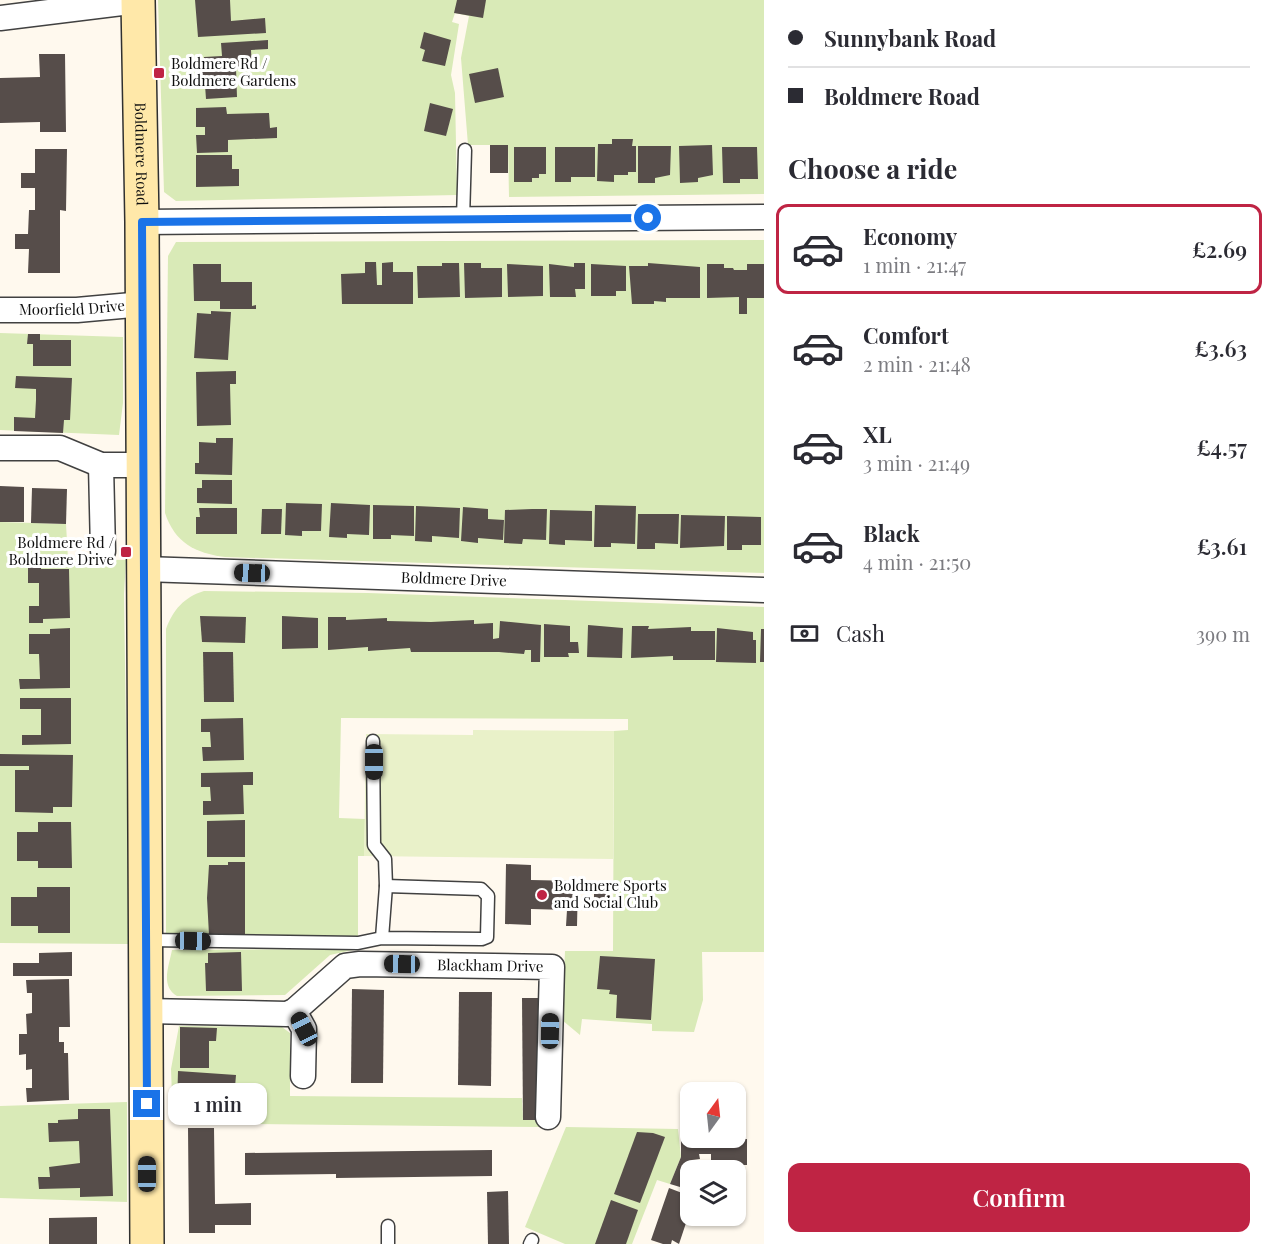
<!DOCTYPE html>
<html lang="en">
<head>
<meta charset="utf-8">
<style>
  :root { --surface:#fff; --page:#f7f7f7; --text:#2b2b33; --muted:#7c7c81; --line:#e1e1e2; --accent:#bf2444 }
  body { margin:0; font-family:"Playfair Display",serif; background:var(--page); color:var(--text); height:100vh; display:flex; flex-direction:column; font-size:22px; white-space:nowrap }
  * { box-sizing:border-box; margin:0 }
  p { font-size:20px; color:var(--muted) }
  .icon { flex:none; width:33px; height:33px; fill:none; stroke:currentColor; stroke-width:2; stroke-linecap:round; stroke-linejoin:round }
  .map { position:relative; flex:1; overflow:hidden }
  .details { display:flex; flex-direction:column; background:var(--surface); width:510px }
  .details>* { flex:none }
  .top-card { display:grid; align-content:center; height:132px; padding:0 24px; background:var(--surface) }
  .needle { width:39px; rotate:15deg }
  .tools { position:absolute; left:680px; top:1082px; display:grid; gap:12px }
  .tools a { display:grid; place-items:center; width:66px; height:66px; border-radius:12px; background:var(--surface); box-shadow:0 2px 4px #0004; font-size:30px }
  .end { position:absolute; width:27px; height:27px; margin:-14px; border:8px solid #1a73e8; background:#fff; box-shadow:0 0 0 3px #fff }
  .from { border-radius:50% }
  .bubble { position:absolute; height:42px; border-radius:12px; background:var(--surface); box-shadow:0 2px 4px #0004; font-size:20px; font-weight:600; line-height:42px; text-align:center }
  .car { position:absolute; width:18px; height:36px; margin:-18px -9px; border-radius:8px; box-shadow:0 0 4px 2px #0007; background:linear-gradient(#222 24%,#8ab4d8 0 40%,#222 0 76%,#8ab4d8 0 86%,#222 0) }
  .top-card b { display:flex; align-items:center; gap:21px; height:57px; font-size:22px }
  .top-card b+b { border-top:2px solid var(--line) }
  .top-card i { width:15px; height:15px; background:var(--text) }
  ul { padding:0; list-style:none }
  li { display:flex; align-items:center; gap:18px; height:90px; margin:0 12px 9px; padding:0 12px; border:3px solid transparent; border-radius:12px }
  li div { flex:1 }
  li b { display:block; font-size:22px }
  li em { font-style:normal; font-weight:600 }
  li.selected { border-color:var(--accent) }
  li>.icon { width:54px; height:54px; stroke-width:1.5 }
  h2 { padding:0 24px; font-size:27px; line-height:72px }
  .pay { display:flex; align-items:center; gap:15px; height:66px; padding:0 24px; font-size:22px }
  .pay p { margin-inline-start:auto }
  .button { display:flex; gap:12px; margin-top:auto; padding:12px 24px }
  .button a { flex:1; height:69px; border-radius:12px; background:var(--accent); color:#fff; font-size:24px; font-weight:600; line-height:69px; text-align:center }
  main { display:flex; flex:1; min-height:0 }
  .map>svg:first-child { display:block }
</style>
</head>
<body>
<main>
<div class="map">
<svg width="764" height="1244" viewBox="0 0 764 1244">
  <rect width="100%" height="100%" fill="#fff9ee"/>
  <g fill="#d9eab7">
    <path d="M158 0H764V194L509 197 508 145H468L461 58 469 16 455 13 452 22 459 24 451 75 455 93 457 195 176 201 164 192Z"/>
    <path d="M764 240V573L225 557C195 553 175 543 165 513L168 256 176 242Z"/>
    <path d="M0 333 123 337V403L119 435 0 430Z"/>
    <path d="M0 522 66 524 68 559 126 560 124 594 129 944 0 943Z"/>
    <path d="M204 591 368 593 764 607V952H702L703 1000 694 1032 652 1031V1024L582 1019 580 1035 562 1020 565 951H613L614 731 628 730V719L341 718 339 818 365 819 364 856H358V938L166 936V629C173 610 184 597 204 591Z"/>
    <path d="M357 949 330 955 285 995 177 996C160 986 169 966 172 950Z"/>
    <path d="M179 1026 282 1027 290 1033V1096L522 1098 523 1120H540V1127L173 1123 171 1069Z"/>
    <path d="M127 1102V1202L0 1198V1106Z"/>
    <path d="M566 1127 678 1129 681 1157 670 1184 657 1180 632 1244H565L525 1227Z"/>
  </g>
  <path fill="#e9f1c9" d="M473 730 614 731 613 859 364 856 366 734 473 735Z"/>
  <g fill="#564d4a">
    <path d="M195 0H230L231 21 265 18 266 33 198 37Z"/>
    <path d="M457 0H486L483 18 454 13Z"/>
    <path d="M424 32 451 40 445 66 422 61 425 50 420 48Z"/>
    <path d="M268 40V49L251 50 252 68 236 69 237 97 206 99 205 85 201 86 200 68H205L204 57 222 56 221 43Z"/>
    <path d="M39 54H65L66 132H40V122L0 123V78L40 77Z"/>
    <path d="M498 68 504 97 475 103 469 74Z"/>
    <path d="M430 103 453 109 446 136 424 131Z"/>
    <path d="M226 107 227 114 269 113 270 128 277 127V138L228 140V152L197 153 196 135H205V127H196V108Z"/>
    <path d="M612 139H633L632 146H636V172H628V175H614V182L597 181 598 144H612Z"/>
    <rect x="490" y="145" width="18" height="28"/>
    <path d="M712 145 713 175 698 178V182L680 183 679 146Z"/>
    <path d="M638 146H671L670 175 655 178V183H638Z"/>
    <path d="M514 147H546V174H539V178H532V182H514Z"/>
    <path d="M555 147H595V177H571V182H555Z"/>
    <path d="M722 147H757L758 179H740V183H723Z"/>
    <path d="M35 149H67L66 211 60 210V273H28L29 249H15V234H28L29 210H35V188H21V173H35Z"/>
    <path d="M196 155H232V169H239V186L196 187Z"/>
    <path d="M365 262H376L377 285H382V263L393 262V272H413V304H342L341 274 365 273Z"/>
    <path d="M442 263H459L460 297 418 298 417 266H442Z"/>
    <path d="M464 263H481V268H502V297L465 298Z"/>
    <path d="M574 263H585V289H575L576 297H550L549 264 574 267Z"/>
    <path d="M648 263 700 267V298H666V302L654 301V304H632L629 266H648Z"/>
    <path d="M193 264H221V282H252V306L256 305V309H220V301H194Z"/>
    <path d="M507 264 543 266V296L508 297Z"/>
    <path d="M591 264 626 266V291H616V296H591Z"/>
    <path d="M707 264H724V268H733L734 270H747V264H764V298H747V314H739V297L707 298Z"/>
    <path d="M211 311 231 312 228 360 194 358 197 313 211 314Z"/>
    <path d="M28 334H40V340H71V366H33V344H27Z"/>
    <path d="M236 371V384H230L231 425 197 426 196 372Z"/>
    <path d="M16 376 72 378 70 420H64L63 433 14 431V417L35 418 36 400V389L15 388Z"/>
    <path d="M216 438H233L232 475 195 474V463H199V442L216 443Z"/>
    <path d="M202 480H232V504L197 503V488H202Z"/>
    <path d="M0 486 24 487V522H0Z"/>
    <path d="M32 488 67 489 66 524 31 523Z"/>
    <path d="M286 503 322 504 321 531H302V536L285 535Z"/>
    <path d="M331 503 370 505 369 535 347 534V538L329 537Z"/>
    <path d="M373 505 414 506V536L391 535V539H373Z"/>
    <path d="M595 505 636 506 635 544 611 543V547H594Z"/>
    <path d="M416 506 460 508 459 538 432 536V542L415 541Z"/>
    <path d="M463 507 488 509V519L504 520 503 540 478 538V543L461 541Z"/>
    <path d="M199 508H237V534H196V517H200Z"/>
    <path d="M262 509H282L281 534H261Z"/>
    <path d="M532 509H547L546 540 523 539 522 544 504 543 505 510Z"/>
    <path d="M550 510 592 511V541L565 540V545L549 544Z"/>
    <path d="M638 514H679L678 544 655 543V549H637Z"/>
    <path d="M681 515 725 516 724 546 680 548Z"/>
    <path d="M727 516 761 517V545H742V550H727Z"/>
    <path d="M28 566H41V569H69L70 618 43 619V623H29V606H39V583H28Z"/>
    <path d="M200 616 246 617 245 643 202 642Z"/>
    <path d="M282 616 318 618V648L282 649Z"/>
    <path d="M328 617H346V620L387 618V621L431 622 474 620V624L493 623V639L499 638 500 621 541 625 540 662H531V650H525L524 654 499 652H411L410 648 368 651V647L328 650Z"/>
    <path d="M544 624 570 626V642H578L579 653H568L569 657H544Z"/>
    <path d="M588 625 623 628 622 658 587 657Z"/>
    <path d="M632 626H649L648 629 691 627V631H715V660H673V656L631 658Z"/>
    <path d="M70 628V688L20 689 19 679H40L39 654H29V634H50V629Z"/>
    <path d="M717 628 753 632V640H756V663L716 662Z"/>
    <path d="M761 629H764V662H760Z"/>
    <path d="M203 652H233L234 702H204Z"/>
    <path d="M20 698H71V744L22 745V735H41V709H20Z"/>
    <path d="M243 718 244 760 203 761 202 747H211L210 732H201V719Z"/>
    <path d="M0 754 73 755 72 807H53V813L15 812V770H29V766H0Z"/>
    <path d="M253 772V785H243L244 814 203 815V801H211L210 787H201V773Z"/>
    <path d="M245 820V857H207V821Z"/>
    <path d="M38 822H71L72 868H38V861H17V832H38Z"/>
    <path d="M228 862H245V935H209L207 898 209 865H228Z"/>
    <path d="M506 864 531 865V880L578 881 577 926H566L567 910 531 909V925L505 924Z"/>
    <rect x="594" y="885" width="16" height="22"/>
    <path d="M37 887H70V933H38V926H11V897H37Z"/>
    <path d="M72 952V976H13V963H39V953Z"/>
    <path d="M241 952 242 991H206L205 963H208V953Z"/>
    <path d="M600 956 655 959 651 1020 616 1018 617 995 609 994 610 990 597 989Z"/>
    <path d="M69 979 70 1027H59V1042H64V1053H68L69 1100 27 1102 26 1088H32V1069L26 1070V1054L19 1055V1034H27L26 1014 32 1013V993H27L26 980Z"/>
    <path d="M352 989 384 990 383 1083H351Z"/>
    <path d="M459 992H492L491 1086 458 1085Z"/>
    <path d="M522 998H540V1120H523Z"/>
    <path d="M180 1027 217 1028 216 1041H209V1068H180Z"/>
    <path d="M178 1071 236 1075 235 1087H226L225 1094H209V1100L224 1101V1110L177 1108Z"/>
    <path d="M78 1109H110L113 1196 80 1197V1188L39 1189 38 1177H50L49 1167 80 1163 79 1141 49 1142 48 1123H58V1120L78 1119Z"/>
    <path d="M188 1128H214L215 1204 251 1203V1225H215V1233H189Z"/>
    <path d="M637 1132 653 1133 665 1137 640 1203 614 1194Z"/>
    <path d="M681 1139H747V1165H732V1170H711V1154H699L700 1159 692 1160 690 1190 670 1184 681 1157Z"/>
    <path d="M492 1150V1176L336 1178V1174L245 1175V1153Z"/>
    <path d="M669 1188 690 1196V1211L679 1244 672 1240 671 1244H663L651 1240Z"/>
    <path d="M508 1191 509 1244H488L487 1192Z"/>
    <path d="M611 1200 638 1210 626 1244H595Z"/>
    <path d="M97 1217V1244H49V1218Z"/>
  </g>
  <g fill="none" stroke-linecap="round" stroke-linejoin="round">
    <g stroke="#414141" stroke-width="15">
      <g id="lane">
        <path d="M463 219 465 150"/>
        <path d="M373 741 374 845 385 859 386 886"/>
        <path d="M148 940 358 943 382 938 482 939 487 937 488 896 481 889 386 886 382 938"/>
        <path d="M388 1244V1226"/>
        <path d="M530 1244 532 1240"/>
      </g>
    </g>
    <g stroke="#414141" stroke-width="27">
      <g id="street">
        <path d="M0 18 138 1"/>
        <path d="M142 222 764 217"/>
        <path id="s1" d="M0 310H77L143 304"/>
        <path d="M0 448H60L101 465H144"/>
        <path d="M101 465 103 551"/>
        <path id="s2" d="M144 569 764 590"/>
        <path id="s3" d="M146 1011 287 1014 294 1011 345 966 360 964 552 967 548 1117"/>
        <path d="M294 1011 304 1029 303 1076"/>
      </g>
    </g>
    <g stroke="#303030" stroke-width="36">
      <g id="secondary">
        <path id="s4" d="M138 0 142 222 147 1244"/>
      </g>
    </g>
    <use href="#lane" stroke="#fff" stroke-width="12"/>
    <use href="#street" stroke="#fff" stroke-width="24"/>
    <use href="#secondary" stroke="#ffe8a9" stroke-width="33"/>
  </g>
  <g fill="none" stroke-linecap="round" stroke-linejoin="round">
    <path stroke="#1a73e8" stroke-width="8" d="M147 1104 142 222 648 218"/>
  </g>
  <g fill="#bf2444" stroke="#fff" stroke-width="2">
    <rect x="153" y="67" width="12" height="12" rx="3"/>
    <rect x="120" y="546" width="12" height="12" rx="3"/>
    <circle cx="542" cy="895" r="6"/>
  </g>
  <g text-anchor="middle" stroke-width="6" stroke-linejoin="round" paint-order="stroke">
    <g font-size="15" fill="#0e0e0e" stroke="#fff" text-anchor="start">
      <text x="171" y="69">Boldmere Rd /<tspan x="171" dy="17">Boldmere Gardens</tspan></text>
      <text x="114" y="548" text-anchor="end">Boldmere Rd /<tspan x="114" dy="17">Boldmere Drive</tspan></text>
      <text x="554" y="891">Boldmere Sports<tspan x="554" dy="17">and Social Club</tspan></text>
    </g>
    <g font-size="15" fill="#0e0e0e" stroke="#fff">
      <text dy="5" stroke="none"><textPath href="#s4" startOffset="154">Boldmere Road</textPath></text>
      <text dy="5" stroke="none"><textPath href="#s1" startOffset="72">Moorfield Drive</textPath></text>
      <text dy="5" stroke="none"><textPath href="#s2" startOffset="310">Boldmere Drive</textPath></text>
      <text dy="5" stroke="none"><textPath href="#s3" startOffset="362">Blackham Drive</textPath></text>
    </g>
  </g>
</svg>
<div class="tools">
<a><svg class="needle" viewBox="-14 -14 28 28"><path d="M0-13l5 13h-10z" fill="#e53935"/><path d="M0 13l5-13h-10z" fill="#7c7c81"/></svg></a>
<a><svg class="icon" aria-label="layers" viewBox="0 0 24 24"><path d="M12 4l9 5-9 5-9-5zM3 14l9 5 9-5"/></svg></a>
</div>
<i class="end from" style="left:648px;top:218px"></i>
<i class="end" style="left:147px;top:1104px"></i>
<div class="bubble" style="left:168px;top:1083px;width:99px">1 min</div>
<i class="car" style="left:252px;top:573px;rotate:272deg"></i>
<i class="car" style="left:374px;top:762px;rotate:180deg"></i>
<i class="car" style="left:193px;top:941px;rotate:91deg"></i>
<i class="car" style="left:402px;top:964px;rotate:271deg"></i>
<i class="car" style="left:304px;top:1029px;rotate:333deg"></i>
<i class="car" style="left:550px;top:1031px;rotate:1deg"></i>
<i class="car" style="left:147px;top:1174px;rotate:0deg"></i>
</div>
<section class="details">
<div class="top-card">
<b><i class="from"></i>Sunnybank Road</b>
<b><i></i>Boldmere Road</b>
</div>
<h2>Choose a ride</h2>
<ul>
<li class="selected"><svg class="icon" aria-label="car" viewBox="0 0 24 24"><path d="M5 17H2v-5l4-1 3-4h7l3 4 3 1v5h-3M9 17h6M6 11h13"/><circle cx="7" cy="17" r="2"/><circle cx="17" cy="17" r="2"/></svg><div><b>Economy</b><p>1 min · 21:47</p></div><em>£2.69</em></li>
<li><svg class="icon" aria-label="car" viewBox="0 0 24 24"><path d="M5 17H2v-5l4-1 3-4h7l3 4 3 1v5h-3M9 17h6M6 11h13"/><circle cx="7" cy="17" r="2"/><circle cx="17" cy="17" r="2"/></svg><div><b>Comfort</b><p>2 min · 21:48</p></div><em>£3.63</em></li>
<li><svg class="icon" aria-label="car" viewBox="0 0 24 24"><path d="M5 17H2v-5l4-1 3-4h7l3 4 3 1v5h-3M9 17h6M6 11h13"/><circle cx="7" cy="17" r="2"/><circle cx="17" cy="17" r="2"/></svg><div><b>XL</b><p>3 min · 21:49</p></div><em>£4.57</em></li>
<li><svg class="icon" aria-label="car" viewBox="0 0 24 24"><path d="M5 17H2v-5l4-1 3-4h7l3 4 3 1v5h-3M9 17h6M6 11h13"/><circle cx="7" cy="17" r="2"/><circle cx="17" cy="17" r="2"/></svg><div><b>Black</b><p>4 min · 21:50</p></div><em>£3.61</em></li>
</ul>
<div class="pay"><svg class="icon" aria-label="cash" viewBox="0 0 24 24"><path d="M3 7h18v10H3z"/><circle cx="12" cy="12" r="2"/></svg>Cash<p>390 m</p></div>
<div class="button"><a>Confirm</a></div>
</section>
</main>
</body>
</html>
